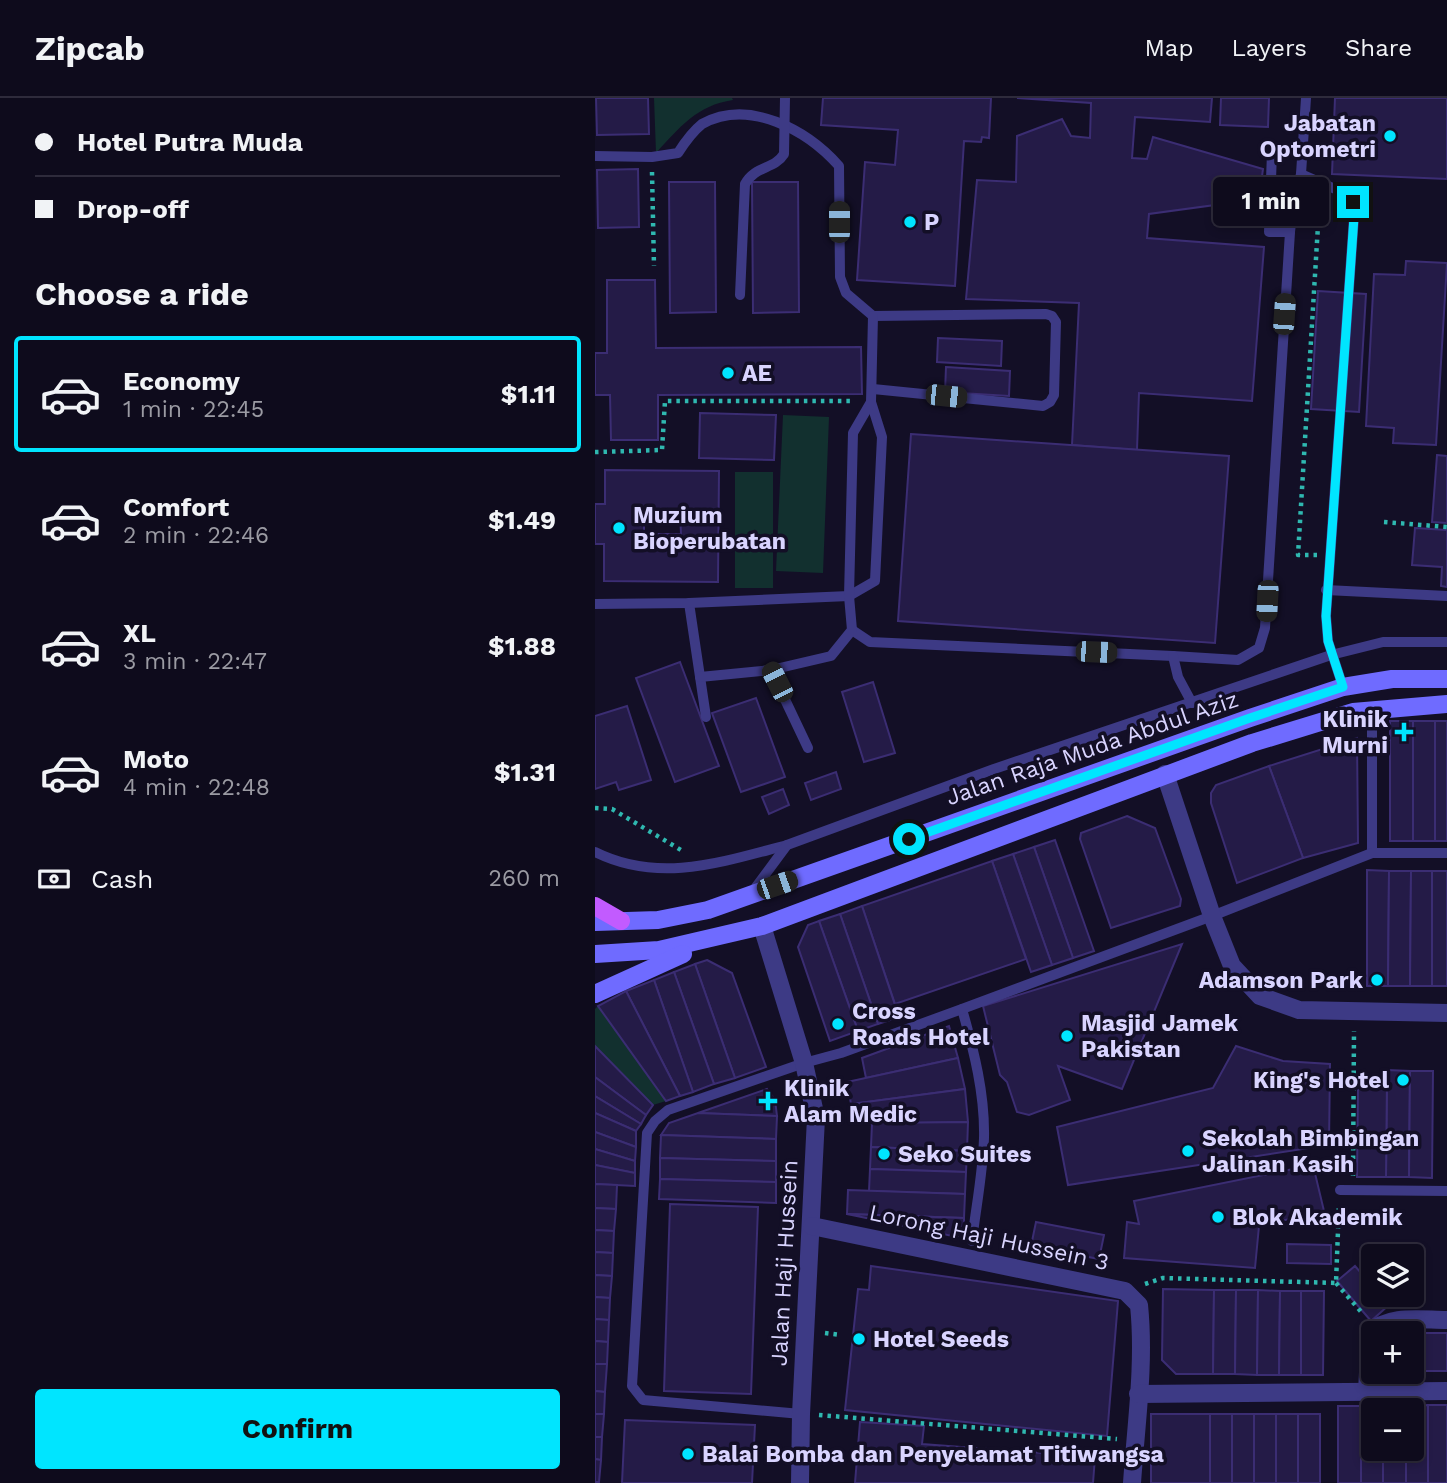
<!DOCTYPE html>
<html lang="en">
<head>
<meta charset="utf-8">
<style>
  :root { --surface:#0e0b1c; --page:#171425; --text:#f1f3f6; --muted:#9b9ba3; --line:#2e2b3b; --accent:#00e5ff }
  body { margin:0; font-family:"Work Sans",sans-serif; background:var(--page); color:var(--text); height:100vh; display:flex; flex-direction:column; font-size:26px; white-space:nowrap }
  * { box-sizing:border-box; margin:0 }
  p { font-size:23px; color:var(--muted) }
  .icon { flex:none; width:38px; height:38px; fill:none; stroke:currentColor; stroke-width:2; stroke-linecap:round; stroke-linejoin:round }
  .map { position:relative; flex:1; overflow:hidden }
  .panel { display:flex; flex-direction:column; background:var(--surface); width:595px }
  .panel>* { flex:none }
  .guide { display:grid; align-content:center; height:154px; padding:0 35px; background:var(--surface) }
  .buttons { position:absolute; left:766px; top:1146px; display:grid; gap:14px }
  .buttons a { display:grid; place-items:center; width:63px; height:63px; border-radius:7px; background:var(--surface); box-shadow:0 4px 10px #0003,0 0 0 2px var(--line); font-size:35px }
  .end { position:absolute; width:32px; height:32px; margin:-16px; border:9px solid #00e5ff; background:#111; box-shadow:0 0 0 4px #111 }
  .from { border-radius:50% }
  .bubble { position:absolute; height:49px; border-radius:7px; background:var(--surface); box-shadow:0 4px 10px #0003,0 0 0 2px var(--line); font-size:23px; font-weight:700; line-height:49px; text-align:center }
  .car { position:absolute; width:21px; height:42px; margin:-21px -10px; border-radius:9px; box-shadow:0 0 5px 2px #0007; background:linear-gradient(#222 24%,#8ab4d8 0 40%,#222 0 76%,#8ab4d8 0 86%,#222 0) }
  .guide b { display:flex; align-items:center; gap:24px; height:66px; font-size:26px }
  .guide b+b { border-top:2px solid var(--line) }
  .guide i { width:18px; height:18px; background:var(--text) }
  ul { padding:0; list-style:none }
  li { display:flex; align-items:center; gap:21px; height:116px; margin:0 14px 10px; padding:0 21px; border:4px solid transparent; border-radius:7px }
  li div { flex:1 }
  li b { display:block; font-size:26px }
  li em { font-style:normal; font-weight:700 }
  li.on { border-color:var(--accent) }
  li>.icon { width:63px; height:63px; stroke-width:1.5 }
  h2 { padding:0 35px; font-size:32px; line-height:84px }
  .pay { display:flex; align-items:center; gap:18px; height:77px; padding:0 35px; font-size:26px }
  .pay p { margin-inline-start:auto }
  .primary-button { display:flex; gap:14px; margin-top:auto; padding:14px 35px }
  .primary-button a { flex:1; height:80px; border-radius:7px; background:var(--accent); color:#111; font-size:28px; font-weight:700; line-height:80px; text-align:center }
  header { display:flex; align-items:center; gap:42px; box-sizing:border-box; height:98px; padding:0 35px; background:var(--surface); border-bottom:2px solid var(--line) }
  header strong { font-size:33px }
  nav { display:flex; gap:38px; margin-inline-start:auto; font-size:24px }
  main { display:flex; flex:1; min-height:0 }
  .map>svg:first-child { display:block }
</style>
</head>
<body>
<header>
<strong>Zipcab</strong>
<nav><a>Map</a><a>Layers</a><a>Share</a></nav>
</header>
<main>
<section class="panel">
<div class="guide">
<b><i class="from"></i>Hotel Putra Muda</b>
<b><i></i>Drop-off</b>
</div>
<h2>Choose a ride</h2>
<ul>
<li class="on"><svg class="icon" aria-label="car" viewBox="0 0 24 24"><path d="M5 17H2v-5l4-1 3-4h7l3 4 3 1v5h-3M9 17h6M6 11h13"/><circle cx="7" cy="17" r="2"/><circle cx="17" cy="17" r="2"/></svg><div><b>Economy</b><p>1 min · 22:45</p></div><em>$1.11</em></li>
<li><svg class="icon" aria-label="car" viewBox="0 0 24 24"><path d="M5 17H2v-5l4-1 3-4h7l3 4 3 1v5h-3M9 17h6M6 11h13"/><circle cx="7" cy="17" r="2"/><circle cx="17" cy="17" r="2"/></svg><div><b>Comfort</b><p>2 min · 22:46</p></div><em>$1.49</em></li>
<li><svg class="icon" aria-label="car" viewBox="0 0 24 24"><path d="M5 17H2v-5l4-1 3-4h7l3 4 3 1v5h-3M9 17h6M6 11h13"/><circle cx="7" cy="17" r="2"/><circle cx="17" cy="17" r="2"/></svg><div><b>XL</b><p>3 min · 22:47</p></div><em>$1.88</em></li>
<li><svg class="icon" aria-label="car" viewBox="0 0 24 24"><path d="M5 17H2v-5l4-1 3-4h7l3 4 3 1v5h-3M9 17h6M6 11h13"/><circle cx="7" cy="17" r="2"/><circle cx="17" cy="17" r="2"/></svg><div><b>Moto</b><p>4 min · 22:48</p></div><em>$1.31</em></li>
</ul>
<div class="pay"><svg class="icon" aria-label="cash" viewBox="0 0 24 24"><path d="M3 7h18v10H3z"/><circle cx="12" cy="12" r="2"/></svg>Cash<p>260 m</p></div>
<div class="primary-button"><a>Confirm</a></div>
</section>
<div class="map">
<svg width="852" height="1385" viewBox="0 0 852 1385">
  <rect width="100%" height="100%" fill="#130f26"/>
  <g fill="#12302f">
    <path d="M59 0H137L138 2C102 7 84 30 61 55Z"/>
    <path d="M188 317 234 319 228 475 181 473Z"/>
    <rect x="140" y="374" width="38" height="116"/>
    <path d="M3 908 71 1003 58 1007 0 948V911Z"/>
  </g>
  <g fill="#241b47" stroke="#3b2d73" stroke-width="2" fill-rule="evenodd">
    <path d="M1 0H53L54 36 2 37Z"/>
    <path d="M228 0H396L394 40 387 39 386 44 369 43 360 188 262 182 270 64 300 67 303 32 226 27Z"/>
    <path d="M422 0H617L615 24 540 19 537 60 552 61 558 39 668 71 664 101 554 116 552 140 669 149 657 303 544 295 542 352 477 347 484 205 371 201 382 82 421 84 422 38 467 21 476 38 495 40 496 5Z"/>
    <path d="M626 0H674L673 29 625 27Z"/>
    <path d="M740 0H852V81L737 76Z"/>
    <path d="M43 71 44 129 3 130 2 72Z"/>
    <path d="M74 84H120L121 214 75 215Z"/>
    <path d="M157 84H203L204 214 158 215Z"/>
    <path d="M811 163 852 165 841 347 798 345 799 330 771 328 779 176 810 177Z"/>
    <path d="M12 182H60L61 250 266 249 267 296 63 297V342H16L15 297H0V255H12Z"/>
    <path d="M723 193 771 196 764 314 716 311Z"/>
    <path d="M343 240 407 243 406 268 342 264Z"/>
    <path d="M351 269 415 273 414 298 350 294Z"/>
    <path d="M105 315 181 317 179 362 104 360Z"/>
    <path d="M316 336 634 358 620 545 303 523Z"/>
    <path d="M842 357 852 358V425L837 424Z"/>
    <path d="M10 372 124 373 123 484 9 483V446H0V406H10ZM49 415H85L86 436H49Z"/>
    <path d="M820 430 852 432V489L846 488 847 469 817 467Z"/>
    <path d="M85 564 124 668 80 684 41 580Z"/>
    <path d="M278 584 300 655 269 664 247 594Z"/>
    <path d="M161 600 190 679 146 694 117 615Z"/>
    <path d="M32 608 56 682 24 692 21 684 0 691V618Z"/>
    <rect x="795" y="623" width="23" height="120"/>
    <rect x="818" y="623" width="22" height="120"/>
    <rect x="840" y="623" width="12" height="120"/>
    <path d="M762 640 763 745 708 760 674 668Z"/>
    <path d="M674 668 708 760 642 785 616 705V695L621 687Z"/>
    <path d="M241 674 246 691 216 702 210 685Z"/>
    <path d="M188 691 194 707 174 716 167 699Z"/>
    <path d="M532 718 560 730 586 801 585 808 516 830 485 741 486 735Z"/>
    <path d="M460 742 499 853 478 860 439 749Z"/>
    <path d="M439 749 478 860 457 867 418 756Z"/>
    <path d="M418 756 457 867 436 874 397 763Z"/>
    <path d="M397 763 431 861 300 906 267 808Z"/>
    <path d="M772 772 794 773 793 888H772Z"/>
    <path d="M794 773H816L815 888H793Z"/>
    <path d="M816 773H837V888H815Z"/>
    <rect x="837" y="773" width="15" height="115"/>
    <path d="M267 808 304 919 283 926 245 816Z"/>
    <path d="M245 816 283 926 263 933 224 823Z"/>
    <path d="M224 823 263 933 235 943 203 849 213 827Z"/>
    <path d="M587 846 527 991 463 968 475 1002 434 1017 422 1014 412 984 405 977 388 908Z"/>
    <path d="M112 862 137 875 171 969 140 980 100 866Z"/>
    <path d="M100 866 140 980 119 986 79 874Z"/>
    <path d="M79 874 119 986 98 994 59 882Z"/>
    <path d="M59 882 98 994 85 998 31 893Z"/>
    <path d="M31 893 85 998 71 1003 3 908Z"/>
    <path d="M354 928 363 960 271 980 267 960Z"/>
    <path d="M0 948 58 1007 51 1017 0 979Z"/>
    <path d="M641 948 688 963 735 966 734 1047 473 1087 462 1029 618 990Z"/>
    <path d="M363 960 370 991 256 1006 252 984Z"/>
    <path d="M792 972 815 973 814 1079H791Z"/>
    <path d="M815 973H838L837 1080 814 1079Z"/>
    <path d="M0 979 51 1017 46 1026 0 998Z"/>
    <path d="M792 980 791 1079H762L763 992 775 981Z"/>
    <path d="M172 991 180 1002 182 1018 103 1015Z"/>
    <path d="M370 991 373 1024 257 1026 256 1006Z"/>
    <path d="M0 998 46 1026 41 1033 0 1015Z"/>
    <path d="M0 1015 41 1033V1049L0 1034Z"/>
    <path d="M103 1015 182 1018 181 1041 66 1037 74 1025Z"/>
    <path d="M373 1024 372 1053 276 1049 277 1025Z"/>
    <path d="M0 1034 41 1049 40 1063 0 1051Z"/>
    <path d="M66 1037 181 1041V1063L65 1060Z"/>
    <path d="M276 1049 372 1053 371 1074 275 1071Z"/>
    <path d="M0 1051 40 1063V1075L0 1067Z"/>
    <path d="M65 1060 181 1063V1084L65 1081Z"/>
    <path d="M0 1067 40 1075V1088L0 1086Z"/>
    <path d="M718 1067 729 1113 664 1128 660 1170 529 1160 532 1124 544 1126 539 1103Z"/>
    <path d="M275 1071 371 1074 370 1096 274 1093Z"/>
    <path d="M65 1081 181 1084V1105L64 1101Z"/>
    <path d="M0 1086 22 1087 21 1111 0 1110Z"/>
    <path d="M253 1092 370 1096 369 1120 252 1116Z"/>
    <path d="M75 1106 163 1109 156 1296 69 1293Z"/>
    <path d="M0 1110 21 1111 19 1133 0 1132Z"/>
    <path d="M252 1116 369 1120V1131L362 1139Z"/>
    <path d="M441 1124 509 1137 504 1161 436 1148Z"/>
    <path d="M0 1132 19 1133 18 1155 0 1154Z"/>
    <path d="M692 1146 736 1147V1166L692 1165Z"/>
    <path d="M0 1154 18 1155 17 1178 0 1177Z"/>
    <path d="M276 1168 523 1203 512 1338 250 1312 263 1191 274 1192Z"/>
    <path d="M760 1168 779 1190V1197H785L794 1207 776 1223 742 1183Z"/>
    <path d="M0 1177 17 1178 15 1200 0 1199Z"/>
    <path d="M568 1191 619 1192 618 1276H581L567 1262Z"/>
    <path d="M619 1192H641L640 1276H618Z"/>
    <path d="M641 1192H663L662 1277 640 1276Z"/>
    <path d="M663 1192 685 1193 684 1277H662Z"/>
    <path d="M685 1193H706V1277H684Z"/>
    <path d="M706 1193H729L728 1277H706Z"/>
    <path d="M0 1199 15 1200 14 1222 0 1221Z"/>
    <path d="M0 1221 14 1222 13 1244 0 1243Z"/>
    <path d="M797 1235H852V1273H817V1236Z"/>
    <path d="M0 1243 13 1244 12 1266H0Z"/>
    <path d="M0 1266H12L10 1294 0 1293Z"/>
    <path d="M0 1293 10 1294 9 1316H0Z"/>
    <path d="M833 1307V1385H811V1351H817V1312H810V1308Z"/>
    <rect x="833" y="1307" width="19" height="78"/>
    <rect x="743" y="1308" width="23" height="77"/>
    <path d="M766 1308H788V1312H779V1351H788V1385H766Z"/>
    <rect x="788" y="1308" width="22" height="4"/>
    <path d="M0 1316H9L7 1339H0Z"/>
    <rect x="556" y="1316" width="59" height="69"/>
    <rect x="615" y="1316" width="22" height="69"/>
    <rect x="637" y="1316" width="22" height="69"/>
    <rect x="659" y="1316" width="22" height="69"/>
    <rect x="681" y="1316" width="22" height="69"/>
    <rect x="703" y="1316" width="22" height="69"/>
    <path d="M30 1322 160 1327 157 1385H27Z"/>
    <path d="M265 1324 329 1328 327 1346 500 1359 498 1385H260Z"/>
    <path d="M0 1339H7L6 1362 0 1361Z"/>
    <rect x="788" y="1351" width="23" height="34"/>
    <path d="M0 1361 6 1362 4 1384H0Z"/>
  </g>
  <g fill="none" stroke-linecap="round" stroke-linejoin="round">
    <g stroke="#2fb8b0" stroke-width="4.5" stroke-dasharray="3.5 5" stroke-linecap="butt">
      <path d="M57 74 59 168"/>
      <path d="M0 354 67 352 70 303H257"/>
      <path d="M789 424 852 429"/>
      <path d="M722 457H703L724 111"/>
      <path d="M0 710 17 711 86 752"/>
      <path d="M758 1078 759 933"/>
      <path d="M741 1185 768 1216"/>
      <path d="M550 1186 568 1180 741 1185 744 1106"/>
      <path d="M230 1235 246 1237"/>
      <path d="M224 1317 522 1341"/>
    </g>
    <g stroke="#3d3a85" stroke-width="10">
      <path d="M0 58 57 59 83 55C90 44 97 34 107 26 154 0 212 32 244 68L245 179 251 195 278 218 451 216 457 218 461 224 459 297 455 304 448 308 278 291"/>
      <path d="M706 76 747 94 758 104 759 119 731 518 733 543 748 589"/>
      <path d="M695 134 698 107 706 76 711 0"/>
      <path d="M145 197 150 86C161 67 179 72 189 56L190 0"/>
      <path d="M731 492 852 498"/>
      <path d="M94 505 111 619"/>
      <path d="M0 506 94 505 254 498 280 483 287 339 276 304"/>
      <path d="M257 532 275 544 578 558 643 562 664 550 670 530 695 134H674L677 55"/>
      <path d="M578 558 583 579 597 605"/>
      <path d="M105 579 176 572"/>
      <path d="M777 611V755"/>
      <path d="M213 650 176 572 236 558 257 532 254 498 258 335 276 304 278 218"/>
      <path d="M0 754C64 786 127 764 192 747"/>
      <path d="M158 793 192 747 399 671 736 557 788 544H852"/>
      <path d="M367 911C379 953 390 996 389 1040 388 1074 381 1109 377 1143"/>
      <path d="M745 1092 852 1093"/>
      <path d="M206 1316 48 1302 37 1288 52 1035 60 1023 73 1012 209 965 246 955 367 911 617 818 777 755H852"/>
    </g>
    <g stroke="#3d3a85" stroke-width="18">
      <path d="M570 676 617 818 637 868 665 898 704 912 852 915"/>
      <path d="M167 828 209 965 221 1020 206 1316 205 1385"/>
      <path d="M217 1128 530 1193 544 1207C550 1266 541 1326 537 1385"/>
      <path d="M772 1294 775 1235C794 1216 826 1222 852 1222"/>
      <path d="M543 1296 852 1293"/>
    </g>
    <g stroke="#6f6bff" stroke-width="18">
      <path d="M0 824 63 822 113 812 655 620 748 589 797 581H852"/>
      <path d="M0 856 64 852 167 828 657 645 758 614 852 606"/>
      <path d="M0 896 88 856"/>
    </g>
    <path stroke="#c25bff" stroke-width="18" d="M0 808 26 823"/>
  </g>
  <g fill="none" stroke-linecap="round" stroke-linejoin="round">
    <path stroke="#00e5ff" stroke-width="9" d="M314 741 655 620 748 589 733 543 731 518 759 119 758 104"/>
  </g>
  <g fill="#00e5ff" stroke="#130f26" stroke-width="2.5">
    <circle cx="795" cy="38" r="7"/>
    <circle cx="315" cy="124" r="7"/>
    <circle cx="133" cy="275" r="7"/>
    <circle cx="24" cy="430" r="7"/>
    <path d="M805.5 623.5h7v7h7v7h-7v7h-7v-7h-7v-7h7z"/>
    <circle cx="782" cy="882" r="7"/>
    <circle cx="243" cy="926" r="7"/>
    <circle cx="472" cy="938" r="7"/>
    <circle cx="808" cy="982" r="7"/>
    <path d="M169.5 992.5h7v7h7v7h-7v7h-7v-7h-7v-7h7z"/>
    <circle cx="593" cy="1053" r="7"/>
    <circle cx="289" cy="1056" r="7"/>
    <circle cx="623" cy="1119" r="7"/>
    <circle cx="264" cy="1241" r="7"/>
    <circle cx="93" cy="1356" r="7"/>
  </g>
  <g text-anchor="middle" stroke-width="7" stroke-linejoin="round" paint-order="stroke">
    <g font-size="23" font-weight="bold" fill="#d9d4ff" stroke="#130f26" text-anchor="start">
      <text x="781" y="33" text-anchor="end">Jabatan<tspan x="781" dy="26">Optometri</tspan></text>
      <text x="329" y="132">P</text>
      <text x="147" y="283">AE</text>
      <text x="38" y="425">Muzium<tspan x="38" dy="26">Bioperubatan</tspan></text>
      <text x="793" y="629" text-anchor="end">Klinik<tspan x="793" dy="26">Murni</tspan></text>
      <text x="768" y="890" text-anchor="end">Adamson Park</text>
      <text x="257" y="921">Cross<tspan x="257" dy="26">Roads Hotel</tspan></text>
      <text x="486" y="933">Masjid Jamek<tspan x="486" dy="26">Pakistan</tspan></text>
      <text x="794" y="990" text-anchor="end">King's Hotel</text>
      <text x="189" y="998">Klinik<tspan x="189" dy="26">Alam Medic</tspan></text>
      <text x="607" y="1048">Sekolah Bimbingan<tspan x="607" dy="26">Jalinan Kasih</tspan></text>
      <text x="303" y="1064">Seko Suites</text>
      <text x="637" y="1127">Blok Akademik</text>
      <text x="278" y="1249">Hotel Seeds</text>
      <text x="107" y="1364">Balai Bomba dan Penyelamat Titiwangsa</text>
    </g>
    <g font-size="23" fill="#d9d4ff" stroke="#130f26">
      <text transform="translate(497 650) rotate(-19)" y="8">Jalan Raja Muda Abdul Aziz</text>
      <text transform="translate(394 1139) rotate(12)" y="8">Lorong Haji Hussein 3</text>
      <text transform="translate(189 1165) rotate(-87)" y="8">Jalan Haji Hussein</text>
    </g>
  </g>
</svg>
<div class="buttons">
<a><svg class="icon" aria-label="layers" viewBox="0 0 24 24"><path d="M12 4l9 5-9 5-9-5zM3 14l9 5 9-5"/></svg></a>
<a>+</a>
<a>−</a>
</div>
<i class="end from" style="left:314px;top:741px"></i>
<i class="end" style="left:758px;top:104px"></i>
<div class="bubble" style="left:618px;top:79px;width:116px">1 min</div>
<i class="car" style="left:244px;top:124px;rotate:0deg"></i>
<i class="car" style="left:689px;top:216px;rotate:4deg"></i>
<i class="car" style="left:351px;top:298px;rotate:96deg"></i>
<i class="car" style="left:672px;top:503px;rotate:183deg"></i>
<i class="car" style="left:501px;top:554px;rotate:92deg"></i>
<i class="car" style="left:182px;top:584px;rotate:333deg"></i>
<i class="car" style="left:182px;top:787px;rotate:71deg"></i>
</div>
</main>
</body>
</html>
